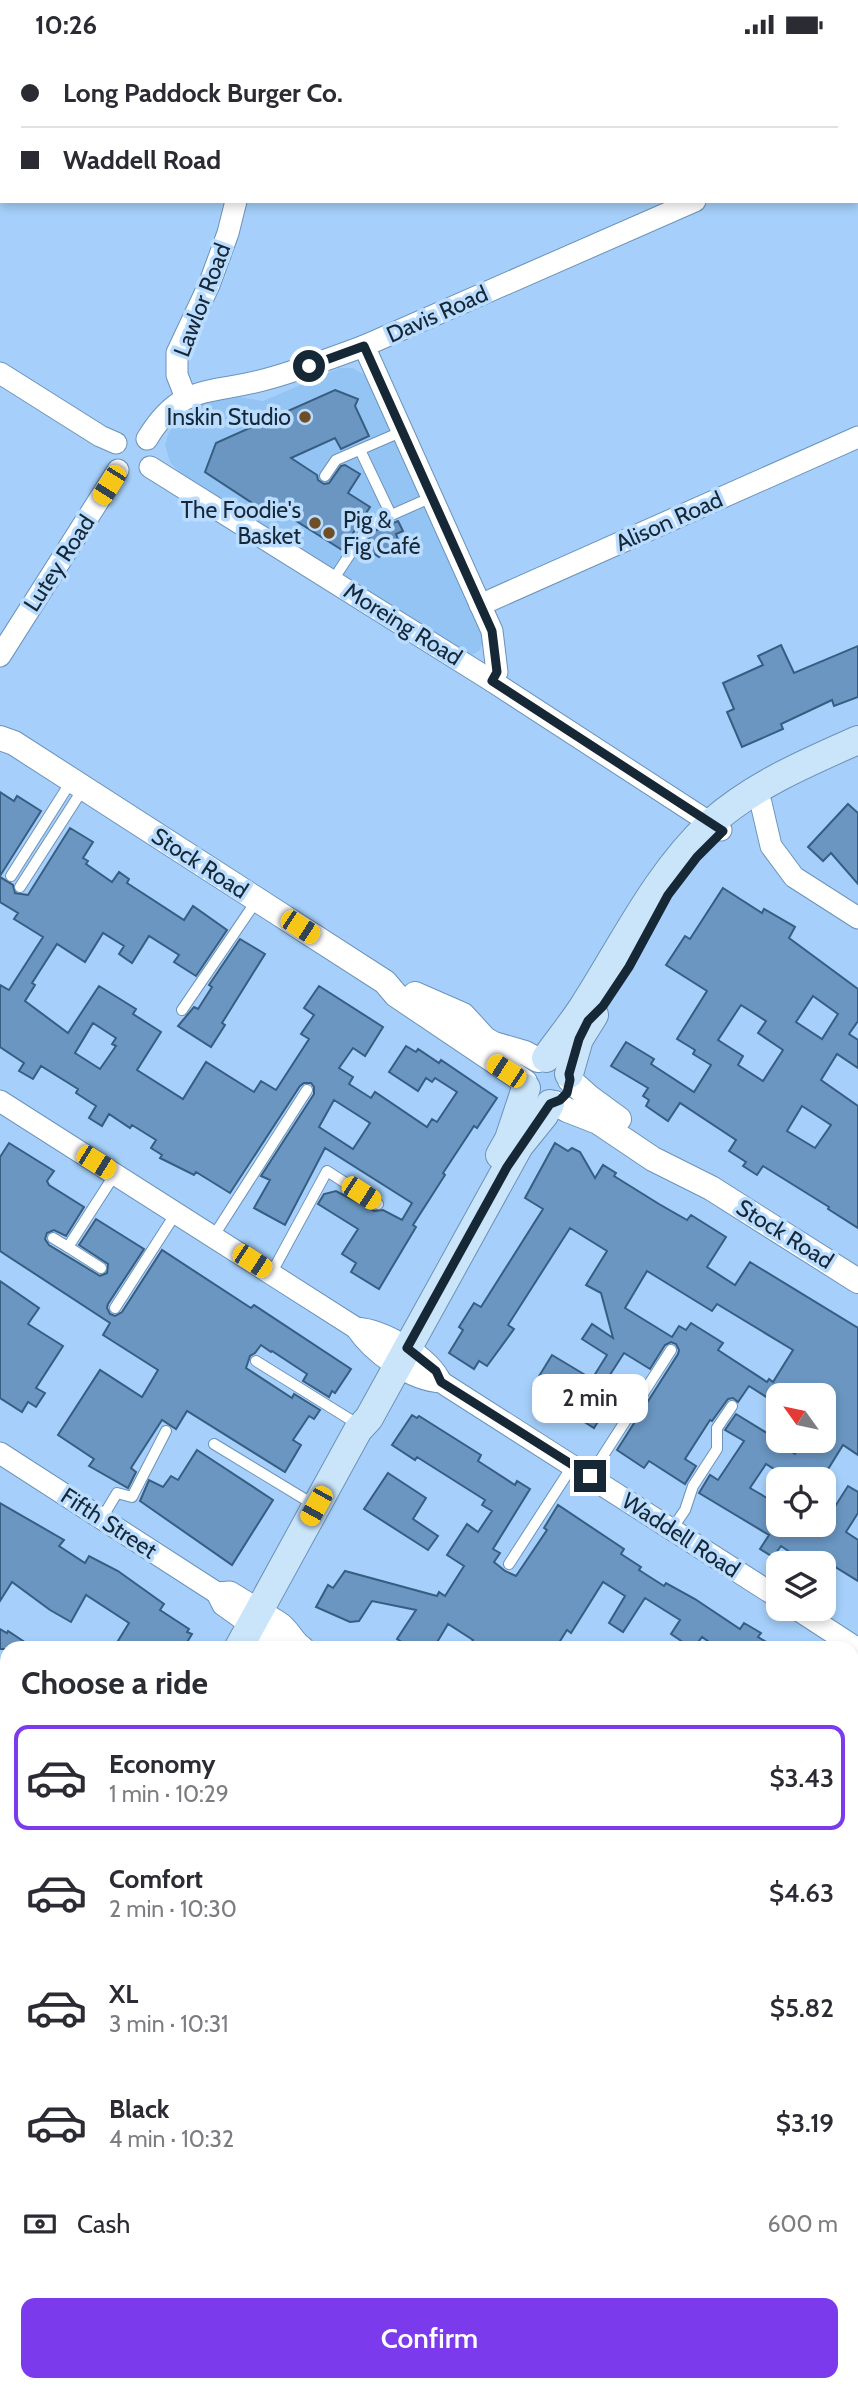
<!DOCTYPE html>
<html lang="en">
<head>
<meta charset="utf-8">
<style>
  :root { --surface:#fff; --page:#f2f2f3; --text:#2b2b33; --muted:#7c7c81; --line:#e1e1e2; --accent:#7c3aed }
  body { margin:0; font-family:Cabin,sans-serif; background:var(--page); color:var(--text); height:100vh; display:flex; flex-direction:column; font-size:26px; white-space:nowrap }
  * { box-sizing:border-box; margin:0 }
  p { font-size:23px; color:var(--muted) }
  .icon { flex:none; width:38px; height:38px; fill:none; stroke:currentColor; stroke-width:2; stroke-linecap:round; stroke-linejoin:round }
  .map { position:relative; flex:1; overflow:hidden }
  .drawer { position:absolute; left:0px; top:1592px; width:859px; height:751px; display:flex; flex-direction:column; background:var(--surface); border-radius:21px 21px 0 0; box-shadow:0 4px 10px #0003 }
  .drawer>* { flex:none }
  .banner { position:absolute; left:0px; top:0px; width:859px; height:154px; box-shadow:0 4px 10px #0003; display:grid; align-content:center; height:154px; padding:0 21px; background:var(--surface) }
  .needle { width:46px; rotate:303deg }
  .controls { position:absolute; left:766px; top:1334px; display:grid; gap:14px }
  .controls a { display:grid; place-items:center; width:70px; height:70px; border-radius:14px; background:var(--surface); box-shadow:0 4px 10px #0003; font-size:35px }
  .end { position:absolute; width:32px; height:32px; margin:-16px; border:9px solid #162736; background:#fff; box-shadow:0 0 0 4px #fff }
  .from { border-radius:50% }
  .bubble { position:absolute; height:49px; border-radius:14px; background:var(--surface); box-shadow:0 4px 10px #0003; font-size:23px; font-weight:600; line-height:49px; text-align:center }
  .car { position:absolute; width:21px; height:42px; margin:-21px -10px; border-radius:9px; box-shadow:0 0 5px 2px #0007; background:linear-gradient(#f5c518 24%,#345 0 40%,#f5c518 0 76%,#345 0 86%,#f5c518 0) }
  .banner b { display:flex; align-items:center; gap:24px; height:66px; font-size:26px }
  .banner b+b { border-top:2px solid var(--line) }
  .banner i { width:18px; height:18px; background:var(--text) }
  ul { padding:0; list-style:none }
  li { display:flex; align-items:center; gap:21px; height:105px; margin:0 14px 10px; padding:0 7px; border:4px solid transparent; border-radius:14px }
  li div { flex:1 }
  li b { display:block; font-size:26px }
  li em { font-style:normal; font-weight:600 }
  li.active { border-color:var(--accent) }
  li>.icon { width:63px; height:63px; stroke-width:1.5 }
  h2 { padding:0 21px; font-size:32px; line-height:84px }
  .pay { display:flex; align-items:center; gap:18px; height:77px; padding:0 21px; font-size:26px }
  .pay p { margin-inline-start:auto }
  .primary-button { display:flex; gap:14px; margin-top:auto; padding:14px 21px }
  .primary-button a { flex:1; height:80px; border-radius:14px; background:var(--accent); color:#fff; font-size:28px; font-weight:600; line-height:80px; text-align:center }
  .status { display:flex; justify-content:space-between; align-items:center; height:49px; padding:0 35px; background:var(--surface); direction:ltr }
  .status svg { height:19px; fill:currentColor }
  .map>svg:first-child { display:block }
</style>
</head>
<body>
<div class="status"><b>10:26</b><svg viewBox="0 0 49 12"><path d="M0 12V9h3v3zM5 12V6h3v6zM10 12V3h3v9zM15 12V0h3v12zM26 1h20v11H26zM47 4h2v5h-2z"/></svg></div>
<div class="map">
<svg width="858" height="2342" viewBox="0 0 858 2342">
  <rect width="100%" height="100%" fill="#a6d0fb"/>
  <path fill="#94c4f4" d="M340 319H353L368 328 484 587 480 601 474 605 469 606 181 425 170 413 165 396 168 385 175 374 189 362 203 354 233 347 263 352Z"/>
  <path fill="#abbe97" d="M852 1970 858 1974V2037L852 2047Z"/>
  <g fill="#6a96c1" stroke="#375e82" stroke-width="2" fill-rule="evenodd">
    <path d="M335 341 358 350 355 357 369 387 341 400 335 389 291 409 317 426 318 431 324 435 329 434 341 417 345 416 360 425 348 444 370 458 342 501 274 458 269 465 205 423 216 394Z"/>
    <path d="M398 472 403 482 396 485 398 491 379 508 373 504 370 511 360 504 374 482Z"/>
    <path d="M781 596 794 624 858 597V648L834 657 832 651 781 675 783 680 742 698 727 663 734 660 723 634 763 616 758 607Z"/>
    <path d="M0 743 14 752 17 747 41 762 0 827Z"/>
    <path d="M848 755 858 764V835L831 804 823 812 808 798Z"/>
    <path d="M70 779 93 793 83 809 88 812 86 815 112 833 119 823 129 830 127 834 184 871 193 857 227 881 196 927 174 913 179 906 149 887 132 914 119 905 124 897 103 884 85 913 57 895 32 934 35 936 25 952 68 984 99 937 136 960 133 965 161 983 137 1021 183 1050 206 1013 254 1043 261 1032 276 1041 309 990 301 985 314 966 304 959 319 937 383 978 365 1007 353 999 339 1019 353 1028 349 1035 371 1049 375 1043 427 1078 432 1070 437 1073 457 1043 435 1029 432 1033 426 1029 418 1042 389 1023 406 997 416 1003 418 1000 439 1014 441 1011 497 1049 477 1079 474 1077 443 1124 445 1126 413 1176 416 1178 379 1240 351 1223 356 1214 342 1205 358 1180 318 1155 324 1145 336 1142 374 1162 383 1161 402 1171 412 1154 325 1099 285 1176 254 1159 270 1131 261 1127 314 1045V1038L311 1034H304L300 1037 230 1144 196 1123 194 1126 160 1109 162 1106 151 1099 156 1091 132 1076 130 1079 109 1065 102 1077 89 1069 96 1057 76 1044 78 1040 41 1017 33 1030 19 1022 24 1014 0 998V936L9 941 43 888 14 870 18 864 0 853V828L13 836 15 844 28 846ZM93 974 116 989 112 995 116 997 100 1020 75 1004ZM334 1051 370 1074 353 1100 319 1078Z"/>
    <path d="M723 839 762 864 764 860 795 878 789 889 858 940V972L849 985 858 991V1019L837 1005 821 1031 858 1057V1179L828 1160 829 1158 763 1117 757 1126 743 1117 746 1113 729 1102 736 1091 680 1054 668 1072 646 1057 649 1051 643 1047 648 1039 611 1017 626 993 654 1010 651 1015 694 1043 711 1016 693 1005 695 1001 677 990 707 942 666 916 685 887 690 890ZM813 947 838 965 822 990 796 973ZM741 956 766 972 758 984 783 1001 763 1032 738 1016 743 1007 718 991ZM802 1057 831 1076 815 1099 787 1082Z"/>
    <path d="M240 890 265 905 222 974 225 976 211 998 178 977 194 958 198 960 212 938 209 936Z"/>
    <path d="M9 1094 54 1122 47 1132 49 1136 84 1158 66 1187 54 1181 47 1184 45 1190 49 1196 100 1227 107 1224 108 1215 79 1196 96 1170 144 1200 108 1255 107 1259 110 1265 115 1267 122 1263 162 1201 251 1259 254 1256 351 1320 335 1344 332 1342 329 1348 303 1332 307 1325 272 1302 271 1303 261 1296 255 1304 250 1307 246 1319 292 1349 294 1345 320 1361 314 1370 309 1367 293 1391 301 1396 285 1423 187 1362 176 1380 162 1371 131 1419 136 1423 128 1439 89 1417 94 1410 58 1386 100 1321 142 1348 158 1321 103 1286 110 1274 0 1202V1108Z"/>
    <path d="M555 1094 568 1102 572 1099 580 1103 595 1129 603 1116 616 1124 614 1127 659 1155 687 1171 691 1166 726 1188 707 1218 735 1236 750 1213 858 1279V1406L843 1396 822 1430H789L766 1415 750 1439 779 1456V1475H824V1464L829 1467 848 1437 858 1443V1464L846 1483 858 1491V1532L819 1508 815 1514H806L781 1497 773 1508 760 1500 769 1486 699 1444 710 1426 718 1431 744 1392 725 1381 736 1365 775 1389 773 1392 795 1405 804 1391H824V1346H779V1356L749 1337 738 1353 733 1349 728 1350 712 1372 710 1371 685 1410 696 1417 685 1435 649 1412 644 1419 617 1401 678 1305 679 1301 676 1295 671 1293 665 1296 650 1320 624 1304 606 1332 618 1340 594 1379 572 1365 574 1361 533 1337 552 1306 592 1330 607 1306 582 1290 592 1275 613 1289 601 1244 586 1236 607 1202 570 1179 508 1276 514 1280 487 1317 479 1312 474 1320 449 1304 463 1281 459 1278 474 1254 481 1258 543 1160 525 1149ZM647 1222 712 1262 717 1255 793 1301 773 1333 769 1330 767 1333 718 1301 723 1294 691 1274 686 1281 679 1277 672 1288 625 1259Z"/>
    <path d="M0 1232 39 1259 28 1275 63 1297 36 1339 45 1344 36 1358 28 1353 22 1363 0 1349Z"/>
    <path d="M412 1366 417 1369 419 1367 481 1406 478 1412 515 1436 517 1432 530 1440 493 1500 500 1504 494 1513 505 1522 516 1527 547 1481 544 1479 558 1456 624 1500 621 1505 641 1518 639 1521 664 1537 666 1534 695 1550 740 1580 744 1574 761 1584 758 1588 778 1600H719L702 1588 693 1600 671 1585 680 1571 645 1549 623 1583 609 1574 625 1547 603 1533 571 1584 567 1581 555 1600H467L473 1591 448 1575 433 1600H402L405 1595 397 1590 416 1561 372 1552 359 1572 350 1573 316 1558 328 1536 333 1539 345 1522 437 1547 439 1543 445 1547 464 1517 447 1506 467 1475 478 1483 492 1462 482 1456 485 1451 417 1408 415 1411 392 1396Z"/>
    <path d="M197 1401 273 1451 232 1516 140 1452 149 1431 163 1438 171 1427 178 1431Z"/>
    <path d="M388 1424 426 1449 413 1470 438 1487 428 1501 364 1460Z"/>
    <path d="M0 1454 64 1491 59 1497 85 1514 89 1507 118 1522 164 1555 160 1561 189 1580 187 1583 192 1585 183 1600H113L129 1574 86 1546 71 1573 50 1561 12 1533 0 1552Z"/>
    <path d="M0 1580 7 1584 8 1582 35 1600H0Z"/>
  </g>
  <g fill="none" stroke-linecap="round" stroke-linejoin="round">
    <g stroke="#6a93ba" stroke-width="12">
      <g id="service">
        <path d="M360 401 391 466"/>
        <path d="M325 427 336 411 403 382"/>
        <path d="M333 531 369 476 432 448"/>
        <path d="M11 827 72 731"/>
        <path d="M20 838 83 740"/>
        <path d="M182 961 257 851"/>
        <path d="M213 1188 307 1041"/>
        <path d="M53 1189 68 1198"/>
        <path d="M101 1219 68 1198 115 1125"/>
        <path d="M271 1225 327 1122 378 1155"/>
        <path d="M115 1259 176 1164"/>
        <path d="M256 1312 359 1376"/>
        <path d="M214 1395 316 1457"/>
        <path d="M590 1427 671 1301"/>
        <path d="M102 1469 117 1444 132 1448 166 1382"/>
        <path d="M672 1480 685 1461 693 1437 717 1400V1379L732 1357"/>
        <path d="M509 1515 573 1416"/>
        <path d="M852 1667 858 1658"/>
        <path d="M0 1851 7 1841"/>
      </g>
    </g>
    <g stroke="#6a93ba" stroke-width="23">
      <g id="minor">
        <path d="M273 2V0"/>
        <path d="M858 82V81"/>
        <path d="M364 297 492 582 497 623 492 632"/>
        <path d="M0 324 100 387 116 394"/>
        <path d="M186 349 177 326V304L209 236 228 184 236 152"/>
        <path d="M147 390C181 333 211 346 267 330 300 321 332 309 364 297L695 152"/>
        <path d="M150 418 492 632 721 781"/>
        <path d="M480 556 858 388"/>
        <path d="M0 607 118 421"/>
        <path d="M761 754 771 797 794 828 858 869"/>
        <path d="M0 1052 356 1279C373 1304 410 1331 441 1333L779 1549"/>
        <path d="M356 1279C384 1281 429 1307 441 1333"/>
        <path d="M0 1404 217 1544 223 1556 251 1576 279 1593H295"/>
        <path d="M217 1544 230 1543 279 1573C290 1580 293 1592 303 1598"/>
        <path d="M795 1559 858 1600"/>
        <path d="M0 1758 7 1762"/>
        <path d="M852 1948 858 1952"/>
        <path d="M0 2126 7 2130"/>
        <path d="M852 2299 858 2303"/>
        <path d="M307 2336 316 2342"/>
      </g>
    </g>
    <g stroke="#6a93ba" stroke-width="26">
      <g id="tertiary">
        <path d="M0 689 14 694 385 933 396 946 525 1033"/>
        <path d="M415 945 463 966 485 990 494 995 525 1004 538 1011"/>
        <path d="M570 1031 589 1048 619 1070"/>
        <path d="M555 1054 567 1061 598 1073 653 1110 711 1139 858 1232"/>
      </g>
    </g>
    <g stroke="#6a93ba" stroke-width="30">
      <g id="secondary">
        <path d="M546 1009C558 992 572 975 583 958 623 896 656 825 711 774 754 736 806 714 858 691"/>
        <path d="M569 1025 579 990 594 966"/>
        <path d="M500 1106 509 1090 526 1039"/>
        <path d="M238 1600 358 1381 369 1369 519 1097 544 1066 550 1055"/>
        <path d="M0 2037 7 2024"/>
      </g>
    </g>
    <use href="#service" stroke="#fff" stroke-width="10"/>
    <use href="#minor" stroke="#fff" stroke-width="21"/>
    <use href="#tertiary" stroke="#fff" stroke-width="24"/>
    <use href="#secondary" stroke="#cae4fa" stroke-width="28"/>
  </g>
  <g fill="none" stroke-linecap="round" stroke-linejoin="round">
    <path stroke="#162736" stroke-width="9" d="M309 317 364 297 492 582 497 623 492 632 723 782 697 808 668 846 629 918 603 957 588 972 579 990 569 1025 570 1031 567 1044 560 1051 550 1055 507 1118 407 1299 436 1322 441 1333 590 1427"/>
  </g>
  <g fill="#6f4d25" stroke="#baddff" stroke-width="2.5">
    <circle cx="305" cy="368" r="7"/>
    <circle cx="315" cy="474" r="7"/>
    <circle cx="329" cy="484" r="7"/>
  </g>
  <g text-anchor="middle" stroke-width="7" stroke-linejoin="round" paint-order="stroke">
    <g font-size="23" fill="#162736" stroke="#baddff">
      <text transform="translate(202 251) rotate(-69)" y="8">Lawlor Road</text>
      <text transform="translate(437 265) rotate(-24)" y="8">Davis Road</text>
      <text transform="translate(669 472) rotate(-24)" y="8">Alison Road</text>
      <text transform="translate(59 514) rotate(-57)" y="8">Lutey Road</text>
      <text transform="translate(403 575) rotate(32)" y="8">Moreing Road</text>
      <text transform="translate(200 814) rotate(33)" y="8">Stock Road</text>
      <text transform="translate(785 1185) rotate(32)" y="8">Stock Road</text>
      <text transform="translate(109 1474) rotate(33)" y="8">Fifth Street</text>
      <text transform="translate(681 1486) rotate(33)" y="8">Waddell Road</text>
    </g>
    <g font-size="23" fill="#162736" stroke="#baddff" text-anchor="end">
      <text x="291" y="376">Inskin Studio</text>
      <text x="301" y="469">The Foodie's<tspan x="301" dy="26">Basket</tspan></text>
      <text x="343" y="479" text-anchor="start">Pig &amp;<tspan x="343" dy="26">Fig Café</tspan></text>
    </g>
  </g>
</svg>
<div class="controls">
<a><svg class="needle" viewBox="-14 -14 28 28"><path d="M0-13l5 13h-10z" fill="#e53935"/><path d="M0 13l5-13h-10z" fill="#7c7c81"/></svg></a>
<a><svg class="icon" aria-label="locate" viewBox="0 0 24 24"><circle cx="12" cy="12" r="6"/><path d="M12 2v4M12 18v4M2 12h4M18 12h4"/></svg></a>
<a><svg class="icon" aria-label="layers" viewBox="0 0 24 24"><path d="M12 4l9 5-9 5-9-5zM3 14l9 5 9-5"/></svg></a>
</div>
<i class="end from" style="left:309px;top:317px"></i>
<i class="end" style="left:590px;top:1427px"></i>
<div class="bubble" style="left:532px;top:1325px;width:116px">2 min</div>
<i class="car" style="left:109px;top:436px;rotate:212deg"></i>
<i class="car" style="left:300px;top:878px;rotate:123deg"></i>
<i class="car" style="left:506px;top:1022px;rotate:303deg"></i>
<i class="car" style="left:96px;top:1113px;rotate:122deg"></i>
<i class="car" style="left:361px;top:1144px;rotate:123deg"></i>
<i class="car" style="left:252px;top:1212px;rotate:123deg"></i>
<i class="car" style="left:316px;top:1457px;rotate:209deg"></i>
<div class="banner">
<b><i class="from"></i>Long Paddock Burger Co.</b>
<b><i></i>Waddell Road</b>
</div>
<section class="drawer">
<h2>Choose a ride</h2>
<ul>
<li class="active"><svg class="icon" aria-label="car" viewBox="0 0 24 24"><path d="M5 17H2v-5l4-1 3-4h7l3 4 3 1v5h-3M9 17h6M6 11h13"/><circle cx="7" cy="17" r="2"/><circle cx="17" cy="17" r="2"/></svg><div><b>Economy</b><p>1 min · 10:29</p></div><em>$3.43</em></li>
<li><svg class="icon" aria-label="car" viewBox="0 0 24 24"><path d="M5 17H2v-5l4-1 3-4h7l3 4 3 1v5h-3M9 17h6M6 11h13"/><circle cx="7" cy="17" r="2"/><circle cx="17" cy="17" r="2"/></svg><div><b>Comfort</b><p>2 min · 10:30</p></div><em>$4.63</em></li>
<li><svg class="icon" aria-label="car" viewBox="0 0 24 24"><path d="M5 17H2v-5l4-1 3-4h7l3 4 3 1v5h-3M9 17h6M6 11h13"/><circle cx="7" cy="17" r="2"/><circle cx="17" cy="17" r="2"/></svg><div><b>XL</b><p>3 min · 10:31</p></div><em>$5.82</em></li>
<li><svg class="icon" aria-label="car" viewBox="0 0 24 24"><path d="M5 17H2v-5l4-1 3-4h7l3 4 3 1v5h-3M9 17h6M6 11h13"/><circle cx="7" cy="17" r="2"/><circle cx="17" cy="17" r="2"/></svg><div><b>Black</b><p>4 min · 10:32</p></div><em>$3.19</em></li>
</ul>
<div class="pay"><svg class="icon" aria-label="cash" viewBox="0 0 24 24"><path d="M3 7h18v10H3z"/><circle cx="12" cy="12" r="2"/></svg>Cash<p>600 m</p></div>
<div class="primary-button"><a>Confirm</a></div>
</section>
</div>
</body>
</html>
